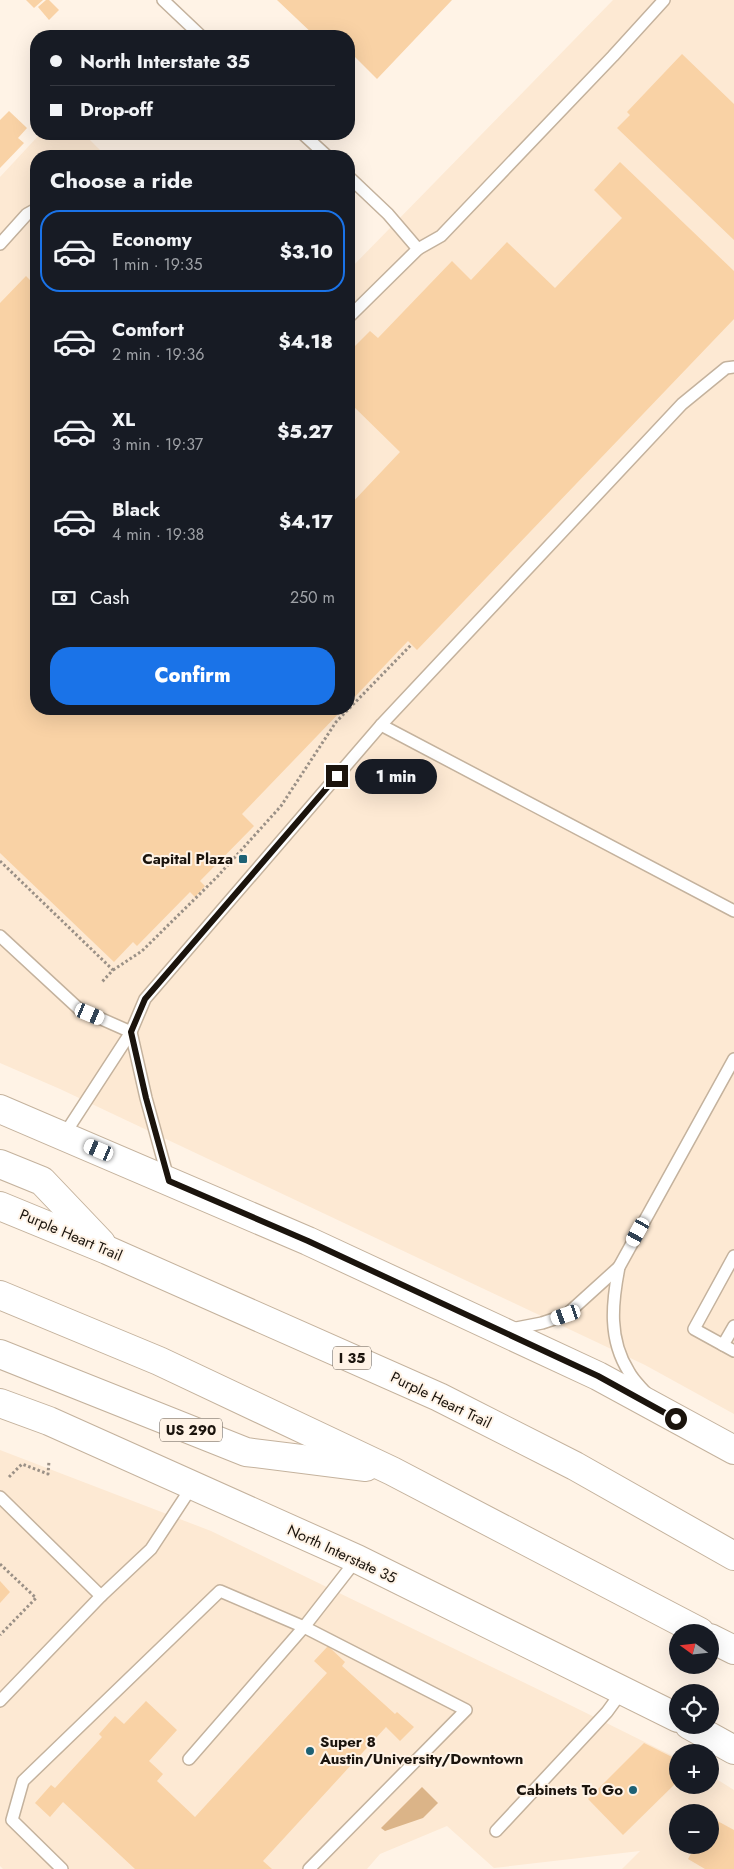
<!DOCTYPE html>
<html lang="en">
<head>
<meta charset="utf-8">
<style>
  :root { --surface:#171b24; --page:#242831; --text:#f1f3f6; --muted:#9ea1a6; --line:#363941; --accent:#1a73e8 }
  body { margin:0; font-family:Jost,sans-serif; background:var(--page); color:var(--text); height:100vh; display:flex; flex-direction:column; font-size:19px; white-space:nowrap }
  * { box-sizing:border-box; margin:0 }
  p { font-size:16px; color:var(--muted) }
  .icon { flex:none; width:28px; height:28px; fill:none; stroke:currentColor; stroke-width:2; stroke-linecap:round; stroke-linejoin:round }
  .map { position:relative; flex:1; overflow:hidden }
  .sheet { position:absolute; left:30px; top:150px; width:325px; height:565px; display:flex; flex-direction:column; background:var(--surface); border-radius:20px; box-shadow:0 5px 20px #0002 }
  .sheet>* { flex:none }
  .top-card { position:absolute; left:30px; top:30px; width:325px; height:110px; border-radius:20px; box-shadow:0 5px 20px #0002; display:grid; align-content:center; height:110px; padding:0 20px; background:var(--surface) }
  .needle { width:32px; rotate:285deg }
  .tools { position:absolute; left:669px; top:1624px; display:grid; gap:10px }
  .tools a { display:grid; place-items:center; width:50px; height:50px; border-radius:50%; background:var(--surface); box-shadow:0 5px 20px #0002; font-size:25px }
  .end { position:absolute; width:22px; height:22px; margin:-11px; border:6px solid #1b140d; background:#fff; box-shadow:0 0 0 2px #fff }
  .from { border-radius:50% }
  .bubble { position:absolute; height:35px; border-radius:18px; background:var(--surface); box-shadow:0 5px 20px #0002; font-size:16px; font-weight:800; line-height:35px; text-align:center }
  .car { position:absolute; width:15px; height:30px; margin:-15px -8px; border-radius:6px; box-shadow:0 0 4px 1px #0007; background:linear-gradient(#fff 24%,#345 0 40%,#fff 0 76%,#345 0 86%,#fff 0) }
  .top-card b { display:flex; align-items:center; gap:18px; height:48px; font-size:19px }
  .top-card b+b { border-top:1px solid var(--line) }
  .top-card i { width:12px; height:12px; background:var(--text) }
  ul { padding:0; list-style:none }
  li { display:flex; align-items:center; gap:15px; height:82px; margin:0 10px 8px; padding:0 10px; border:2px solid transparent; border-radius:20px }
  li div { flex:1 }
  li b { display:block; font-size:19px }
  li em { font-style:normal; font-weight:800 }
  li.active { border-color:var(--accent) }
  li>.icon { width:45px; height:45px; stroke-width:1.5 }
  h2 { padding:0 20px; font-size:22px; line-height:60px }
  .pay { display:flex; align-items:center; gap:12px; height:55px; padding:0 20px; font-size:19px }
  .pay p { margin-inline-start:auto }
  .cta { display:flex; gap:10px; margin-top:auto; padding:10px 20px }
  .cta a { flex:1; height:58px; border-radius:20px; background:var(--accent); color:#fff; font-size:20px; font-weight:800; line-height:58px; text-align:center }
  .map>svg:first-child { display:block }
</style>
</head>
<body>
<div class="map">
<svg width="734" height="1869" viewBox="0 0 734 1869">
  <rect width="100%" height="100%" fill="#fff3e6"/>
  <g fill="#fde9d3" fill-rule="evenodd">
    <path d="M613 0H734V1414L645 1365 60 1089 0 1063V177L40 134H84L106 156H36V709H349V270Z"/>
    <path d="M0 1450 211 1531 562 1701 677 1758 678 1785H710V1775L734 1790V1869H622L640 1851 494 1868 447 1826 380 1854 367 1869H3L0 1866ZM678 1812H710V1845H678Z"/>
  </g>
  <path fill="#dbb488" d="M422 1787 438 1803 423 1818 385 1831 381 1828Z"/>
  <g fill="#f9d2a5">
    <path d="M26 0H43L34 8Z"/>
    <path d="M46 0H49L59 10 49 20 38 7Z"/>
    <path d="M277 0H452L377 79 349 51V36H315Z"/>
    <path d="M682 54 734 104V240L617 128 630 115 627 112Z"/>
    <path d="M9 111 27 128 18 138 24 143 0 168V120Z"/>
    <path d="M620 162 734 271V319L417 650 408 641 349 703V506L400 452 349 402V352L370 331 378 338 452 261 471 280 507 242 555 288 622 218 594 190Z"/>
    <path d="M26 276 36 286V709H343L242 814 254 826 200 881 205 886 195 897 190 892 137 946 133 942 114 962 0 853V303Z"/>
    <path d="M0 1581 10 1592 0 1603Z"/>
    <path d="M328 1646 345 1662 342 1666 395 1714 397 1712 414 1727 400 1741 386 1727 263 1861 272 1869H135L63 1802 50 1817 35 1803 51 1785 55 1788 102 1737 99 1734 115 1716 124 1724 146 1701 177 1730 149 1761 163 1774 157 1781 195 1817 327 1673 314 1661Z"/>
    <path d="M644 1743 678 1760V1781L623 1835 588 1799Z"/>
    <path d="M712 1818 734 1830V1869H705L688 1859 696 1845H710V1821Z"/>
  </g>
  <g fill="none" stroke-linecap="round" stroke-linejoin="round">
    <g stroke="#c4b29d" stroke-width="14">
      <g id="lane">
        <path d="M163 0 201 36"/>
        <path d="M303 134 327 156"/>
        <path d="M349 177 388 214 418 249"/>
        <path d="M0 244 27 214 36 209"/>
        <path d="M349 317 418 249 441 236 613 56 664 0"/>
        <path d="M381 725 734 911"/>
        <path d="M0 936 79 1009 131 1032"/>
        <path d="M131 1032 146 1098 168 1178"/>
        <path d="M64 1135 131 1032 145 999 381 725 682 404 726 368 734 367"/>
        <path d="M734 1256 694 1329 734 1351"/>
        <path d="M511 1329 542 1323 566 1315 619 1267"/>
        <path d="M723 1345 734 1326"/>
        <path d="M646 1393C640 1386 633 1380 629 1372 608 1339 612 1303 619 1267L734 1059"/>
        <path d="M0 1497 101 1596"/>
        <path d="M0 1701 101 1596 151 1549 193 1485"/>
        <path d="M189 1759 304 1627 357 1559"/>
        <path d="M496 1831 607 1712 623 1690"/>
        <path d="M62 1869 12 1820 23 1781 220 1591 304 1627 466 1710 309 1869"/>
      </g>
    </g>
    <g stroke="#c4b29d" stroke-width="30">
      <g id="secondary">
        <path d="M0 1109 308 1241 598 1376 734 1450"/>
        <path d="M0 1403 49 1421 357 1559 678 1718"/>
        <path d="M689 1725 734 1750"/>
      </g>
    </g>
    <g stroke="#c4b29d" stroke-width="30">
      <g id="highway">
        <path d="M0 1164 42 1181 101 1243"/>
        <path d="M0 1206 107 1250 439 1397 575 1466 734 1556"/>
        <path d="M0 1295 159 1361 392 1471 700 1632"/>
        <path d="M0 1354 246 1452 366 1467"/>
        <path d="M710 1638 734 1650"/>
      </g>
    </g>
    <g stroke="#9a9086" stroke-width="3" stroke-dasharray="2.5 2.5" stroke-linecap="butt">
      <path d="M0 861 113 970 101 983"/>
      <path d="M113 970 142 951 217 877 281 806 336 722 411 645"/>
      <path d="M9 1477 22 1464 48 1474 49 1461"/>
      <path d="M0 1564 36 1598 0 1635"/>
    </g>
    <use href="#lane" stroke="#fff" stroke-width="11"/>
    <use href="#secondary" stroke="#fff" stroke-width="28"/>
    <use href="#highway" stroke="#fff" stroke-width="28"/>
  </g>
  <g fill="none" stroke-linecap="round" stroke-linejoin="round">
    <path stroke="#1b140d" stroke-width="6" d="M337 776 145 999 131 1032 146 1098 169 1181 308 1241 598 1376 676 1419"/>
  </g>
  <g fill="#1d6174" stroke="#fff3e6" stroke-width="2">
    <rect x="238" y="854" width="10" height="10" rx="2.5"/>
    <circle cx="310" cy="1751" r="5"/>
    <circle cx="633" cy="1790" r="5"/>
  </g>
  <g text-anchor="middle" stroke-width="4" stroke-linejoin="round" paint-order="stroke">
    <g fill="#fff3e6" stroke="#5f574e" stroke-width="1">
      <rect x="333" y="1346.5" width="38" height="23" rx="4"/>
      <rect x="160" y="1418.5" width="62" height="23" rx="4"/>
    </g>
    <g font-size="14" font-weight="bold" fill="#1b140d">
      <text x="352" y="1363">I 35</text>
      <text x="191" y="1435">US 290</text>
    </g>
    <g font-size="15" font-weight="bold" fill="#1b140d" stroke="#fff3e6" text-anchor="end">
      <text x="233" y="864">Capital Plaza</text>
      <text x="320" y="1747" text-anchor="start">Super 8<tspan x="320" dy="17">Austin/University/Downtown</tspan></text>
      <text x="623" y="1795">Cabinets To Go</text>
    </g>
    <g font-size="15" fill="#1b140d" stroke="#fff3e6">
      <text transform="translate(71 1235) rotate(23)" y="5">Purple Heart Trail</text>
      <text transform="translate(441 1400) rotate(26)" y="5">Purple Heart Trail</text>
      <text transform="translate(342 1554) rotate(25)" y="5">North Interstate 35</text>
    </g>
  </g>
</svg>
<div class="tools">
<a><svg class="needle" viewBox="-14 -14 28 28"><path d="M0-13l5 13h-10z" fill="#e53935"/><path d="M0 13l5-13h-10z" fill="#9ea1a6"/></svg></a>
<a><svg class="icon" aria-label="locate" viewBox="0 0 24 24"><circle cx="12" cy="12" r="6"/><path d="M12 2v4M12 18v4M2 12h4M18 12h4"/></svg></a>
<a>+</a>
<a>−</a>
</div>
<i class="end from" style="left:676px;top:1419px"></i>
<i class="end" style="left:337px;top:776px"></i>
<div class="bubble" style="left:355px;top:759px;width:82px">1 min</div>
<i class="car" style="left:90px;top:1014px;rotate:113deg"></i>
<i class="car" style="left:99px;top:1150px;rotate:293deg"></i>
<i class="car" style="left:638px;top:1232px;rotate:209deg"></i>
<i class="car" style="left:566px;top:1315px;rotate:251deg"></i>
<div class="top-card">
<b><i class="from"></i>North Interstate 35</b>
<b><i></i>Drop-off</b>
</div>
<section class="sheet">
<h2>Choose a ride</h2>
<ul>
<li class="active"><svg class="icon" aria-label="car" viewBox="0 0 24 24"><path d="M5 17H2v-5l4-1 3-4h7l3 4 3 1v5h-3M9 17h6M6 11h13"/><circle cx="7" cy="17" r="2"/><circle cx="17" cy="17" r="2"/></svg><div><b>Economy</b><p>1 min · 19:35</p></div><em>$3.10</em></li>
<li><svg class="icon" aria-label="car" viewBox="0 0 24 24"><path d="M5 17H2v-5l4-1 3-4h7l3 4 3 1v5h-3M9 17h6M6 11h13"/><circle cx="7" cy="17" r="2"/><circle cx="17" cy="17" r="2"/></svg><div><b>Comfort</b><p>2 min · 19:36</p></div><em>$4.18</em></li>
<li><svg class="icon" aria-label="car" viewBox="0 0 24 24"><path d="M5 17H2v-5l4-1 3-4h7l3 4 3 1v5h-3M9 17h6M6 11h13"/><circle cx="7" cy="17" r="2"/><circle cx="17" cy="17" r="2"/></svg><div><b>XL</b><p>3 min · 19:37</p></div><em>$5.27</em></li>
<li><svg class="icon" aria-label="car" viewBox="0 0 24 24"><path d="M5 17H2v-5l4-1 3-4h7l3 4 3 1v5h-3M9 17h6M6 11h13"/><circle cx="7" cy="17" r="2"/><circle cx="17" cy="17" r="2"/></svg><div><b>Black</b><p>4 min · 19:38</p></div><em>$4.17</em></li>
</ul>
<div class="pay"><svg class="icon" aria-label="cash" viewBox="0 0 24 24"><path d="M3 7h18v10H3z"/><circle cx="12" cy="12" r="2"/></svg>Cash<p>250 m</p></div>
<div class="cta"><a>Confirm</a></div>
</section>
</div>
</body>
</html>
